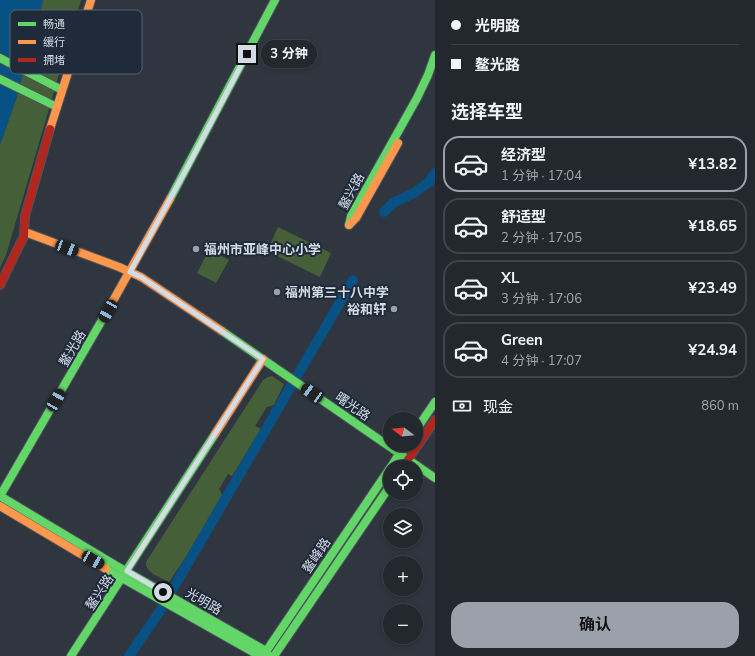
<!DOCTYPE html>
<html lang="zh">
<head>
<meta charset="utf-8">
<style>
  :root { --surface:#23282f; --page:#2b3037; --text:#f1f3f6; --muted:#a3a6aa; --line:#40444b; --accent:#9aa1ab }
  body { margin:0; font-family:"Nunito Sans","Noto Sans SC",sans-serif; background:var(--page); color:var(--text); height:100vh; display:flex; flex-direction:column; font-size:15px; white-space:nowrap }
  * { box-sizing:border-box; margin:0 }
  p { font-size:13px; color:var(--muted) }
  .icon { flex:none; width:22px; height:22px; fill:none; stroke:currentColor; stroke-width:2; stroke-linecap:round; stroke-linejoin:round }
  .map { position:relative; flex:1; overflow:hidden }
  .side { display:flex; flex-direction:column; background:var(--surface); width:320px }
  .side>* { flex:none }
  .guide { display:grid; align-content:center; height:88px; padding:0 16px; background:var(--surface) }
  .needle { width:26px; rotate:286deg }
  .controls { position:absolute; left:383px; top:412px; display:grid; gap:8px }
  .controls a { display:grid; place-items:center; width:40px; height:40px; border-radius:50%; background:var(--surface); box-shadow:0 2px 6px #0003,0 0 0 1px var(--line); font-size:20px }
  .end { position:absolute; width:18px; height:18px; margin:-9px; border:5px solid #d3dbe5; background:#111; box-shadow:0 0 0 2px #111 }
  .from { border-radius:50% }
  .bubble { position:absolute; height:28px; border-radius:14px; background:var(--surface); box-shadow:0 2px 6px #0003,0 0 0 1px var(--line); font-size:13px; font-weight:700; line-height:28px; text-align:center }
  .car { position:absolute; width:12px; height:24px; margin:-12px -6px; border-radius:5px; box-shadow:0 0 3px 1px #0007; background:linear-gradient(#222 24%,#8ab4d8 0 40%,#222 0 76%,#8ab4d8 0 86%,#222 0) }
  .guide b { display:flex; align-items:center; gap:14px; height:38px; font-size:15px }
  .guide b+b { border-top:1px solid var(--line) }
  .guide i { width:10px; height:10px; background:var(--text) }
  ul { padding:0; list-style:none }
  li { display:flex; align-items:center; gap:12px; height:56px; margin:0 8px 6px; padding:0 8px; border:2px solid var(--line); border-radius:16px }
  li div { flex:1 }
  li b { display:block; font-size:15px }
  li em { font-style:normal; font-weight:700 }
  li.active { border-color:var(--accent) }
  li>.icon { width:36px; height:36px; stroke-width:1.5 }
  h2 { padding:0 16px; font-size:18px; line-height:48px }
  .pay { display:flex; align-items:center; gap:10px; height:44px; padding:0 16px; font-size:15px }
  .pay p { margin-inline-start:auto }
  .cta { display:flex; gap:8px; margin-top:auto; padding:8px 16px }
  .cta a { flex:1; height:46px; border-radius:16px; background:var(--accent); color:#111; font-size:16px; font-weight:700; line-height:46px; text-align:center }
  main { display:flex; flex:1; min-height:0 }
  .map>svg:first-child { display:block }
</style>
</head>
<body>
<main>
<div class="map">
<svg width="435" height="656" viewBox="0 0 435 656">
  <rect width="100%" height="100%" fill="#2f363f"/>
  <g fill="#456039">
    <path d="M43 0H81L6 255 0 268V145L16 99Z"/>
    <path d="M278 227 331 253 320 277 267 251Z"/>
    <path d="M209 250 229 260 216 283 197 273Z"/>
    <path d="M272 376 284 384 274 405 267 407 255 426 261 429 232 476 228 474 219 489 222 495 189 552 169 582C160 577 145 573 146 562L263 380 268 377Z"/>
  </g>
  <path fill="#085184" d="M0 0H43L16 99 0 145Z"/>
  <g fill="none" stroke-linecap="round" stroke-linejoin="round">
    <g stroke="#085184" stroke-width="10">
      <path d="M384 212 393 203 414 193 429 182 435 173"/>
      <path d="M129 656 160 611 353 280"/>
    </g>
    <g stroke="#4d535b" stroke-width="10">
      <g id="fast">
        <path d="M0 58 62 90"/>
        <path d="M0 79 57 107"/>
        <path d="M170 199 275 0"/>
        <path d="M349 225 351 216 417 98 428 75 435 55"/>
        <path d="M109 308 0 496 115 565 266 651 269 656"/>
        <path d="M222 331 435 478"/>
        <path d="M416 430 435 402"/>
        <path d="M391 467 405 445"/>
        <path d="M106 569 260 656"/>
        <path d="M71 656 215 434"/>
        <path d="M263 656 390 468"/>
        <path d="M274 656 390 486"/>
      </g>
    </g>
    <g stroke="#4d535b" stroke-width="10">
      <g id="slow">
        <path d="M50 129 91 0"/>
        <path d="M349 225 356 218 398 143"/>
        <path d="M25 232 119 267 141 277 222 331"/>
        <path d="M109 308 170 199"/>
        <path d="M215 434 263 359"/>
        <path d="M0 506 106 569"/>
      </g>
    </g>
    <g stroke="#4d535b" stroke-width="10">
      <g id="jam">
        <path d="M0 285 24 236 25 216 50 129"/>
        <path d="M403 467 435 420"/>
      </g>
    </g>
    <use href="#fast" stroke="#63d668" stroke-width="8"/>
    <use href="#slow" stroke="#ff974d" stroke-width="8"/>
    <use href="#jam" stroke="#b3261e" stroke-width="8"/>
  </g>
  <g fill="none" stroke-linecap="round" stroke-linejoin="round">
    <path stroke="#d3dbe5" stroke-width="5" d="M163 592 127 571 263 359 141 277 130 272 188 166 247 54"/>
  </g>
  <g fill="#9aa1ab" stroke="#1f2b3a" stroke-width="1.5">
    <circle cx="196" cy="249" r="4"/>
    <circle cx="277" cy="292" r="4"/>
    <circle cx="394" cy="309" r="4"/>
  </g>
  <g text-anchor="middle" stroke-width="4" stroke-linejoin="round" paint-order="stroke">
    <g font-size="13" fill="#d3dbe5" stroke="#1f2b3a">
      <text transform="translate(351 191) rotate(-62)" y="5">鳌兴路</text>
      <text transform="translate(72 348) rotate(-60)" y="5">鳌光路</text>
      <text transform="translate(353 406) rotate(35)" y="5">曙光路</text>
      <text transform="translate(316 555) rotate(-56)" y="5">鳌峰路</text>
      <text transform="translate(99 592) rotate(-57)" y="5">鳌兴路</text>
      <text transform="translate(204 601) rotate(30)" y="5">光明路</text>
    </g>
    <g font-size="13" font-weight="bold" fill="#d3dbe5" stroke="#1f2b3a" text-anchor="start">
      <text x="204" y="254">福州市亚峰中心小学</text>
      <text x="285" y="297">福州第三十八中学</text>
      <text x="386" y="314" text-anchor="end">裕和轩</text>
    </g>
  </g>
  <rect x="10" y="10" width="132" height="64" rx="6" fill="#1f2b3a" stroke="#55606d" stroke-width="1"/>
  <rect x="18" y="22" width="18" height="4" fill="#63d668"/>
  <rect x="18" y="40" width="18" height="4" fill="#ff974d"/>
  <rect x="18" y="58" width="18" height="4" fill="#b3261e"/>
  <g font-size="11" fill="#d3dbe5">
    <text x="43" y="28">畅通</text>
    <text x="43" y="46">缓行</text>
    <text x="43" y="64">拥堵</text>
  </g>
</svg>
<div class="controls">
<a><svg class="needle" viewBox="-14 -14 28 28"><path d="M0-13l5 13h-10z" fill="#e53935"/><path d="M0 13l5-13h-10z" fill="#a3a6aa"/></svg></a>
<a><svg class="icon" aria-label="locate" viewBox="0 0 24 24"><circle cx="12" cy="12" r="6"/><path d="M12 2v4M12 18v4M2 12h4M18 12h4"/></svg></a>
<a><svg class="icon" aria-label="layers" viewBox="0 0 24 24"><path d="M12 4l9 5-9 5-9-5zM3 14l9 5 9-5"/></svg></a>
<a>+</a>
<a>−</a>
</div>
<i class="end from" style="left:163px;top:592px"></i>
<i class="end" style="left:247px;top:54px"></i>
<div class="bubble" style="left:261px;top:40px;width:56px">3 分钟</div>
<i class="car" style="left:67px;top:248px;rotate:111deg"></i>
<i class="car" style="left:108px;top:311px;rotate:210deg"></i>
<i class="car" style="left:312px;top:393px;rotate:305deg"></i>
<i class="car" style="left:56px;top:400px;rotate:30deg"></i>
<i class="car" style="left:93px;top:560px;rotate:120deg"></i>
</div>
<section class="side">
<div class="guide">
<b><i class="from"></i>光明路</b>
<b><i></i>鳌光路</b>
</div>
<h2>选择车型</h2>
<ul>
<li class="active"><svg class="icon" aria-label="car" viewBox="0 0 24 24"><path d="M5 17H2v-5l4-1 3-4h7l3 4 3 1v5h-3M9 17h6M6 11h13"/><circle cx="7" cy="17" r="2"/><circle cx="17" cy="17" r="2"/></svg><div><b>经济型</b><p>1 分钟 · 17:04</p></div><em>¥13.82</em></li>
<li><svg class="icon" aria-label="car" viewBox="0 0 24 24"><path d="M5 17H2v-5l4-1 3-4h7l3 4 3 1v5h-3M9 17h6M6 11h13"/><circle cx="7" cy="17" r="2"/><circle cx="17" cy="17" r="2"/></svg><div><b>舒适型</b><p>2 分钟 · 17:05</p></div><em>¥18.65</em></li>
<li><svg class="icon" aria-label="car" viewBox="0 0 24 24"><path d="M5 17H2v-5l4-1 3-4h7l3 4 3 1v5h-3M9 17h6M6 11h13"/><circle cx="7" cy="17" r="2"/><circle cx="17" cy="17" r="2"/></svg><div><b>XL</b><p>3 分钟 · 17:06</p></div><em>¥23.49</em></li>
<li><svg class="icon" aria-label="car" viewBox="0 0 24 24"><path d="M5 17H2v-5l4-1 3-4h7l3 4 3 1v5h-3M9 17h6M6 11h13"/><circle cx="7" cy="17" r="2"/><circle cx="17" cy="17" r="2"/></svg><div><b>Green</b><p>4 分钟 · 17:07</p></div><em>¥24.94</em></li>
</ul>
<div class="pay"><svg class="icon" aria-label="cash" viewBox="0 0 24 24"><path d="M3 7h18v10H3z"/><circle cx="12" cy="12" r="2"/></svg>现金<p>860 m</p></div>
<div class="cta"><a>确认</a></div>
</section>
</main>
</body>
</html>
